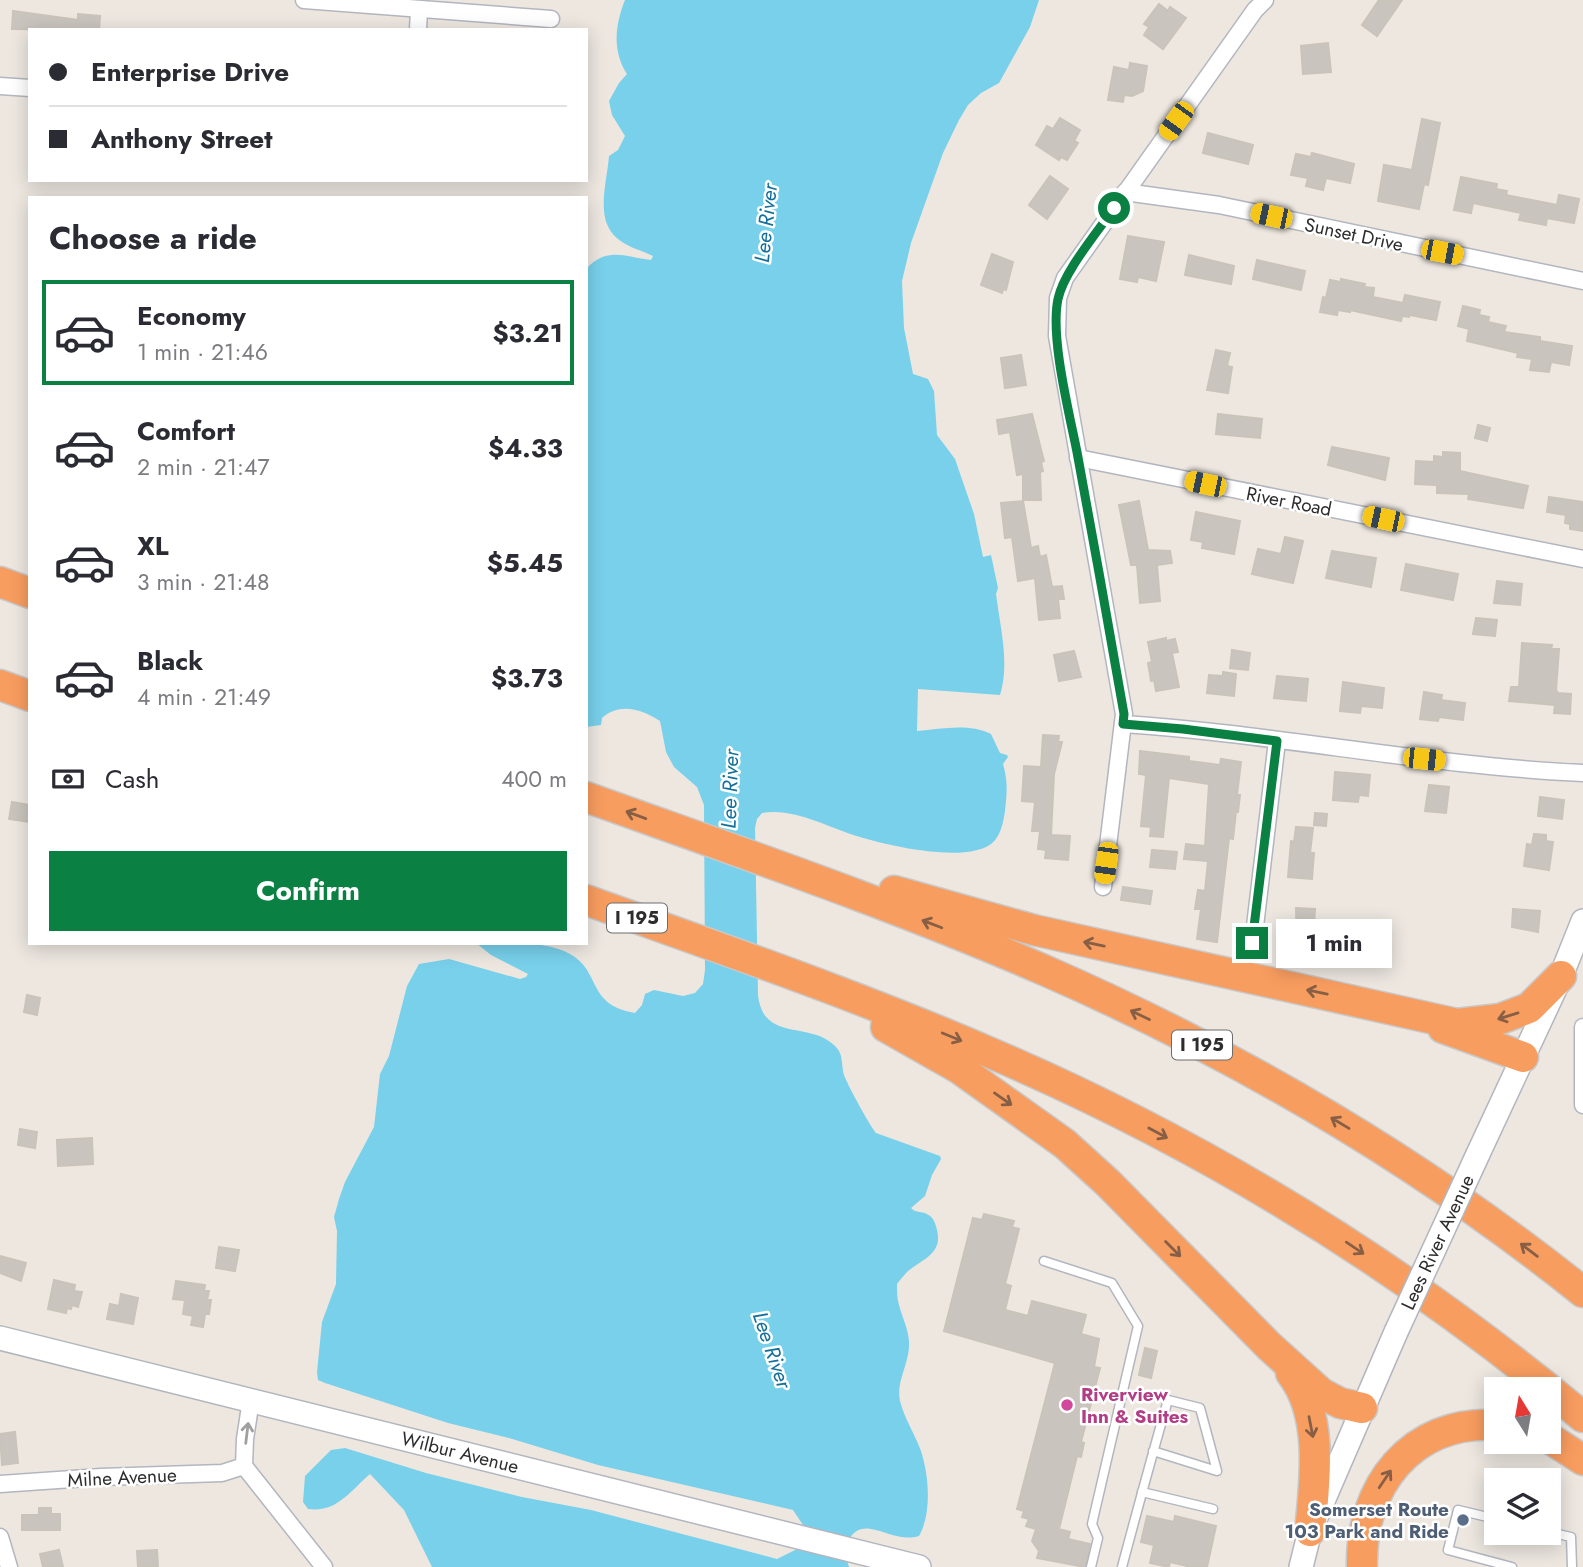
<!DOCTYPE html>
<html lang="en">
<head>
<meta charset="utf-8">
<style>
  :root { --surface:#fff; --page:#f2f2f3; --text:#2b2b33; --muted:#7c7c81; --line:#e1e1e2; --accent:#0b8043 }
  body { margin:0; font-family:Jost,sans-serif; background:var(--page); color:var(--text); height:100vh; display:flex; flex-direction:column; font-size:26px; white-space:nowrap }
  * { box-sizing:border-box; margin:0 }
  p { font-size:23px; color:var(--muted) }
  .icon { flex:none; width:38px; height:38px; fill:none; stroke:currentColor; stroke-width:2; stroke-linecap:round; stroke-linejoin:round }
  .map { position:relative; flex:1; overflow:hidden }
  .side { position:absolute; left:28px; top:196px; width:560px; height:749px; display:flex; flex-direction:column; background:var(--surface); border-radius:0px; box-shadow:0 4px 18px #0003 }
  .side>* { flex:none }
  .banner { position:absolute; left:28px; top:28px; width:560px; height:154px; border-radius:0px; box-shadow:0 4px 18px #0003; display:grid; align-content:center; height:154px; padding:0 21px; background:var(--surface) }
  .needle { width:46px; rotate:349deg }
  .tools { position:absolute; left:1484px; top:1377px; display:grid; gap:14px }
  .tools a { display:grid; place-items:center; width:77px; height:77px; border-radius:0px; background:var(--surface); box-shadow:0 4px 18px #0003; font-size:35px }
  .end { position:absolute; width:32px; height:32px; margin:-16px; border:9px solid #0b8043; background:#fff; box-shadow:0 0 0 4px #fff }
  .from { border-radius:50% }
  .bubble { position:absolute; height:49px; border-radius:0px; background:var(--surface); box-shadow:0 4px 18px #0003; font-size:23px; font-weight:700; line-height:49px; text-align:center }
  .car { position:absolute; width:21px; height:42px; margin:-21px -10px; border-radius:9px; box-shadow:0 0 5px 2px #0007; background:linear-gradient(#f5c518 24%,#345 0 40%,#f5c518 0 76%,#345 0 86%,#f5c518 0) }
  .banner b { display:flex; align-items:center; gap:24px; height:66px; font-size:26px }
  .banner b+b { border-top:2px solid var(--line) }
  .banner i { width:18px; height:18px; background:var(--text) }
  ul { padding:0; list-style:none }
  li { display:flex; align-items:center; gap:21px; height:105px; margin:0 14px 10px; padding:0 7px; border:4px solid transparent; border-radius:0px }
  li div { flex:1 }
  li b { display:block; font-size:26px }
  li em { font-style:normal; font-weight:700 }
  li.selected { border-color:var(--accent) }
  li>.icon { width:63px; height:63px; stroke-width:1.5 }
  h2 { padding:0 21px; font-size:32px; line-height:84px }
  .pay { display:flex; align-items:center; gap:18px; height:77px; padding:0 21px; font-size:26px }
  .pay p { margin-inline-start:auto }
  .cta { display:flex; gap:14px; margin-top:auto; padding:14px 21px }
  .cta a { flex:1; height:80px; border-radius:0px; background:var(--accent); color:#fff; font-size:28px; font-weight:700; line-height:80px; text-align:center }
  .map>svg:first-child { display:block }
</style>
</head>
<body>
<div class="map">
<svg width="1583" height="1567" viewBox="0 0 1583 1567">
  <rect width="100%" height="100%" fill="#ede7e0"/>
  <path fill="#78d0eb" d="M625 0H1039L1030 27 999 83 981 93 968 105 959 120 943 153 911 243 902 281 904 328 913 374 928 379 934 391 937 435 955 459 974 514 983 557 991 555 998 588 996 594C1000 626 1010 664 1000 695L918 689 917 731C942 729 968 723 991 734L1000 753 1007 755 1008 757 1003 764C1008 782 1007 792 1005 811 1003 824 1000 841 986 847 957 861 890 846 860 837 829 828 794 807 762 813L757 819 755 828 758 995C763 1042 808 1021 834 1045 844 1054 841 1063 844 1075 847 1084 870 1126 876 1133L940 1156 941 1159 932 1175 925 1196 911 1208C916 1214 923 1210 930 1216 934 1219 936 1225 937 1230 943 1254 922 1259 908 1271 904 1275 900 1280 897 1284 897 1291 897 1299 899 1305 903 1320 910 1332 909 1347 908 1366 896 1382 900 1401 904 1418 915 1434 921 1451 929 1476 932 1513 919 1536 901 1541 888 1532 871 1529 848 1525 843 1550 849 1567H432L404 1510 370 1474C350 1491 337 1513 308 1509L303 1502 305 1476 331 1450 345 1448 426 1473 522 1497 591 1510 777 1559 797 1549 803 1525 793 1510 598 1465 509 1438 448 1423 325 1383 318 1380 317 1372 322 1322 336 1284 337 1231 334 1217 339 1199 345 1182 374 1127 380 1074 389 1056 407 986 419 964 449 959 520 979 526 977 528 974 491 955 476 943C504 943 537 940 564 951 604 968 583 1004 635 1013L642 1005 645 994 654 990 683 996 695 993 703 984 705 970 704 805 697 787 674 767 666 752 660 721C642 709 619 702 602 718L601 725 586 727V269C607 246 625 257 651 260L653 256C641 250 629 248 618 239 594 220 607 183 609 156L618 150 625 136 612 115 609 101 619 83 627 74C612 51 615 25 625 0Z"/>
  <g fill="#c9c5be" stroke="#c9c3b9" stroke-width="2">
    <path d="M1379 0H1402L1377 36 1362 25Z"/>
    <path d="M1159 4 1168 11 1170 7 1186 18 1163 49 1144 35 1149 27 1144 24Z"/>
    <path d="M13 11 78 20V14L100 16 99 30 12 29Z"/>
    <path d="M1328 43 1331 72 1303 74 1301 46Z"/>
    <path d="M1130 63 1147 66 1143 91 1132 96 1124 95 1123 102 1108 100 1114 67 1129 70Z"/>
    <path d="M1060 118 1080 130 1074 141 1078 143 1067 160 1061 157 1059 160 1036 145 1047 126 1053 129Z"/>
    <path d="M1422 119 1440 123 1428 185 1424 184 1419 209 1378 201 1384 165 1412 170Z"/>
    <path d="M1208 133 1253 145 1248 164 1203 153Z"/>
    <path d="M1312 153 1354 164 1350 183 1326 178 1323 190 1306 186 1308 178 1291 175 1296 154 1311 157Z"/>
    <path d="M1050 176 1068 189 1047 219 1029 205Z"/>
    <path d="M1461 177 1497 184 1496 189 1507 191 1506 195 1557 205 1559 195 1579 199 1574 223 1547 218 1546 225 1519 220 1521 213 1473 203 1471 213 1454 210Z"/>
    <path d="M1128 236 1164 242 1156 281 1138 277 1137 282 1120 279Z"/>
    <path d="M992 254 1013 262 1006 290 1003 289 1002 293 981 285Z"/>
    <path d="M1189 255 1234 266 1231 284 1185 275Z"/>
    <path d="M1257 260 1305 271 1301 290 1253 279Z"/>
    <path d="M1341 279 1365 284 1364 287 1374 288 1373 297 1403 303 1405 295 1440 302 1436 320 1410 315 1409 317 1402 316 1401 321 1350 310V312L1338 310 1337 315 1320 312 1323 297 1326 298 1330 280 1341 282Z"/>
    <path d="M1463 306 1480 310 1479 315 1489 317 1488 322 1506 326 1504 332 1540 337V341L1572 346 1569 365 1551 362 1549 372 1530 370 1532 359 1517 357 1518 353 1467 341 1469 329 1458 326Z"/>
    <path d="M1216 350 1230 353 1227 366 1232 367 1228 393 1207 390Z"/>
    <path d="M1021 355 1026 385 1005 388 1001 358Z"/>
    <path d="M1032 414 1044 461 1041 462 1043 471 1040 472 1041 500H1023V474L1017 475 1010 432 999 434 997 420Z"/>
    <path d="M1218 414 1262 419 1260 438 1216 434Z"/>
    <path d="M1478 425 1490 428 1487 441 1475 438Z"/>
    <path d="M1332 447 1389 458 1385 480 1328 465Z"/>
    <path d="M1443 452 1460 453V471L1528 486 1523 508 1468 499 1469 494 1437 493V485L1415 484 1416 461 1434 462V456L1443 457Z"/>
    <path d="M1549 497 1583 502V531L1570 529V524L1565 523 1566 515 1547 512Z"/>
    <path d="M1023 501 1031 548 1038 546 1040 557 1046 555 1052 587 1062 586 1064 599H1058L1060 618 1039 620 1035 578 1018 581 1012 537 1005 538 1001 503Z"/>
    <path d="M1139 501 1148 550 1170 551 1172 563 1157 565 1160 601 1140 603 1137 565H1131L1119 505Z"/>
    <path d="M1196 512 1240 521 1234 554 1202 548 1203 542 1191 540Z"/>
    <path d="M1285 537 1303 541 1293 583 1252 574 1258 549 1281 554Z"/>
    <path d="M1332 551 1376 558 1371 587 1326 578Z"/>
    <path d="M1406 564 1458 574 1453 600 1401 590Z"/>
    <path d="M1497 581 1522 584 1520 605 1494 603Z"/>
    <path d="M1476 618 1497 620 1495 636 1473 634Z"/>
    <path d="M1166 638V641L1175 639 1178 652 1172 653 1179 687 1156 691 1154 680 1151 681 1148 663 1152 662 1148 642Z"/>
    <path d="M1522 643 1552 645 1551 649H1559L1556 690 1558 693 1571 694 1570 714 1554 713 1555 705 1509 701 1511 687H1519Z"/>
    <path d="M1232 650 1250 653 1248 670 1230 668Z"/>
    <path d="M1074 651 1081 677 1059 681 1054 655Z"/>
    <path d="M1223 672 1236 674 1234 696 1207 693 1209 675 1223 676Z"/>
    <path d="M1277 676 1308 679 1306 701 1274 698Z"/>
    <path d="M1343 682 1384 688 1382 708 1361 706 1360 713 1340 711Z"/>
    <path d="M1424 692 1442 695 1441 700 1465 703 1463 720 1439 717 1438 721 1420 719Z"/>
    <path d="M1043 735 1059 736 1058 742H1062L1054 774 1051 835 1070 836 1068 860 1045 858 1046 850 1038 849 1040 831H1032L1035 802 1022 801 1024 766 1041 767Z"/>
    <path d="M1140 751 1189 757V761L1220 765 1221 759 1241 762 1237 795H1240L1238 812H1236L1233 839 1229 838 1217 942 1197 939 1201 909H1195L1198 890 1205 891 1208 861 1184 859 1186 844 1205 846 1209 784 1169 778 1163 837 1150 836 1151 827 1141 826 1146 775 1139 774Z"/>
    <path d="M1335 772 1370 775 1368 796 1359 795 1358 802 1333 800Z"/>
    <path d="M1429 785 1449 787 1446 813 1425 811Z"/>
    <path d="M1540 797 1564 800 1562 819 1538 816Z"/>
    <path d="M12 802 30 805V822L9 819Z"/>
    <path d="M1315 813 1327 814 1326 826 1314 825Z"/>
    <path d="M1296 827 1313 828 1310 853H1314L1312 879 1288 877 1291 841 1294 842Z"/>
    <path d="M1534 834 1546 835V841L1553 842 1549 870 1524 866 1527 844 1532 845Z"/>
    <path d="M1152 850 1177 852 1175 869 1150 867Z"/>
    <path d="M1123 887 1152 891 1150 904 1121 900Z"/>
    <path d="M1296 908 1315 909 1312 956 1297 955Z"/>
    <path d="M1513 909 1540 911 1538 932 1512 927Z"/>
    <path d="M27 995 40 998 37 1015 24 1012Z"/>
    <path d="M20 1129 37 1132 35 1148 18 1145Z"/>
    <path d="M92 1138 93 1164 58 1166 57 1140Z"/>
    <path d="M984 1214 1014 1221 1012 1227 1019 1229 1005 1284 1011 1286 1005 1310 1028 1316 1032 1301 1086 1315 1081 1334 1099 1339 1094 1367 1100 1368 1081 1442 1084 1443 1081 1457 1077 1456 1059 1529 1070 1532 1068 1539 1090 1544 1085 1567 1037 1558 1039 1551 1032 1541 1036 1529 1026 1526 1029 1519 1022 1517 1024 1511 1017 1509 1055 1363 944 1331 973 1218 982 1220Z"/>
    <path d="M219 1247 239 1250 235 1271 216 1268Z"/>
    <path d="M0 1256 26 1263 21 1281 0 1273Z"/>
    <path d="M54 1280 75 1285 74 1291 82 1292 78 1307 72 1305 71 1309 67 1308 66 1313 48 1309Z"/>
    <path d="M176 1281 205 1285 204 1291H209L207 1300H211L209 1314H205L203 1327 191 1325 193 1316 183 1314 185 1300 173 1299Z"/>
    <path d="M121 1294 138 1298 133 1324 107 1319 110 1304 119 1306Z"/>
    <path d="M1145 1348 1157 1351 1151 1378 1139 1375Z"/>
    <path d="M15 1432 18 1463 2 1465 0 1434Z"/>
    <path d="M39 1508H51V1514H60V1530H22V1515H39Z"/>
    <path d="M1147 1516 1174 1522 1175 1516 1216 1526 1207 1567H1191L1170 1562 1169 1567 1150 1563 1154 1545 1141 1542Z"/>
    <path d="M59 1550 63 1567H43L40 1554Z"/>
    <path d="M157 1550 158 1567H138L137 1551Z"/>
  </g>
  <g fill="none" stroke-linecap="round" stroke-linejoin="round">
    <g stroke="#b3b6bf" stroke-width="11">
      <g id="service">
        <path d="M1044 1261 1112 1283 1138 1326 1092 1524 1098 1538 1091 1567"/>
        <path d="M1142 1492 1213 1509"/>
        <path d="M1496 1519 1458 1510 1448 1550 1512 1567"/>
        <path d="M1549 1532 1571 1537 1572 1567"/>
        <path d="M1122 1567C1137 1511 1152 1455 1168 1400L1200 1408 1217 1471 1153 1451"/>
      </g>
    </g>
    <g stroke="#b3b6bf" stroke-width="19">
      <g id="minor">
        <path d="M304 0 551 19"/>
        <path d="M418 30 419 9"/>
        <path d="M0 86 30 88"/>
        <path d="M1125 192 1219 205 1583 281"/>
        <path d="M1078 458 1583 559"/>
        <path d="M1123 724C1277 734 1429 766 1583 773"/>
        <path d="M1103 887 1124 714 1057 336 1058 298 1065 278 1255 10 1265 0"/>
        <path d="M1253 943 1277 741"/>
        <path d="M1583 1027V1105"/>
        <path d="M251 1400 245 1439 244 1466 324 1567"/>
        <path d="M0 1484 101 1477 222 1473 244 1466"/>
        <path d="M0 1537 9 1567"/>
      </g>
    </g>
    <g stroke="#b3b6bf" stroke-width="26">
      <g id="secondary">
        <path d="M1478 1154 1561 976 1583 921"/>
        <path d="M0 1338 919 1567"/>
        <path d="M1301 1567 1310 1531 1396 1332"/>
      </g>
    </g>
    <g stroke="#c8c8c8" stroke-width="33">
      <g id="motorway">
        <path d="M0 582 30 593"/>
        <path d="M0 685 30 696"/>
        <path d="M586 797C739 852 895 905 1044 970 1236 1054 1419 1161 1583 1292"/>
        <path d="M894 891 1034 930 1457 1024 1500 1019 1529 1008 1561 976"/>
        <path d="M586 900C725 950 865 998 1000 1057 1210 1148 1407 1270 1583 1417"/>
        <path d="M886 1027 960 1069 1065 1144 1108 1183 1269 1346 1321 1393 1340 1403 1362 1408"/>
        <path d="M1443 1028 1523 1057"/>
        <path d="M1291 1373C1324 1415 1315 1482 1310 1531"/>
        <path d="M1549 1438 1583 1460"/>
        <path d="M1362 1567C1360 1487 1411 1420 1496 1425"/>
      </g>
    </g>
    <use href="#service" stroke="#fff" stroke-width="8"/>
    <use href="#minor" stroke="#fff" stroke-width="16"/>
    <use href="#secondary" stroke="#fff" stroke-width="23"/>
    <use href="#motorway" stroke="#f89d60" stroke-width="30"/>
    <g stroke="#b3b6bf" stroke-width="26" stroke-linecap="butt">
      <path id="secondary-bridge" d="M1396 1332 1478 1154"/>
    </g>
    <use href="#secondary-bridge" stroke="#fff" stroke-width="23"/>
  </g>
  <defs><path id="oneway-shaft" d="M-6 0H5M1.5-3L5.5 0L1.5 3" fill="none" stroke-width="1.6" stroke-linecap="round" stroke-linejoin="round" transform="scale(1.75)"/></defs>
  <g stroke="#885f44">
    <use href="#oneway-shaft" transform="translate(636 815) rotate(-160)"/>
    <use href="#oneway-shaft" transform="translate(932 924) rotate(-159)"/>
    <use href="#oneway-shaft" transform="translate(1094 944) rotate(-168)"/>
    <use href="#oneway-shaft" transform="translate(1317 992) rotate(-168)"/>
    <use href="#oneway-shaft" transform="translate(1140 1015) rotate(-154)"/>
    <use href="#oneway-shaft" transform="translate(1508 1016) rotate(163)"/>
    <use href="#oneway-shaft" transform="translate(952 1037) rotate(22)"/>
    <use href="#oneway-shaft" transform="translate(1003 1099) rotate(35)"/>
    <use href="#oneway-shaft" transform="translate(1340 1123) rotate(-149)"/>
    <use href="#oneway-shaft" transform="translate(1158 1133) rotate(28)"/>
    <use href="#oneway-shaft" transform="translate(1355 1248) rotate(34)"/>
    <use href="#oneway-shaft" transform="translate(1173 1249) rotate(45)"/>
    <use href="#oneway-shaft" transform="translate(1529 1250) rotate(-143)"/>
    <use href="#oneway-shaft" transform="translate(1311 1427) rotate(79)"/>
    <use href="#oneway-shaft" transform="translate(1385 1479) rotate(-56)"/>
  </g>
  <use stroke="#a0a0a0" href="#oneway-shaft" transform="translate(247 1433) rotate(-83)"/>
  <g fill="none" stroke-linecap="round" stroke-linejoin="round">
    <path stroke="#0b8043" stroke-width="9" d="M1114 208C1097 233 1064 271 1058 299 1050 337 1069 412 1077 452 1093 539 1109 627 1124 714L1123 724 1183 729 1277 741 1252 943"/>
  </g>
  <circle fill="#d1479c" stroke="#fff" stroke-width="2.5" cx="1067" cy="1405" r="7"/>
  <circle fill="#5c6f8a" stroke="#fff" stroke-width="2.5" cx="1463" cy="1520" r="7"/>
  <g text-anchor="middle" stroke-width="5" stroke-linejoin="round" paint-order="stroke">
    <g fill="#fff" stroke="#6c6c6c" stroke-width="2">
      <rect x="607" y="903.5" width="60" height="29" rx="5"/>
      <rect x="1172" y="1030.5" width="60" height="29" rx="5"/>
    </g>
    <g font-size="18" font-weight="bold" fill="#2d2d2d">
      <text x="637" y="924">I 195</text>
      <text x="1202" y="1051">I 195</text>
    </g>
    <g font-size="19" fill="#2d2d2d" stroke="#fff">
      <text transform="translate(1354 234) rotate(12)" y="7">Sunset Drive</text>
      <text transform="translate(1289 501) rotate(11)" y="7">River Road</text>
      <text transform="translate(1437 1242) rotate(-65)" y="7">Lees River Avenue</text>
      <text transform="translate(460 1452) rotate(14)" y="7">Wilbur Avenue</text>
      <text transform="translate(122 1477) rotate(-3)" y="7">Milne Avenue</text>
    </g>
    <g font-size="19" font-weight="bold" fill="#b23c85" stroke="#fff" text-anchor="start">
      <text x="1081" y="1401">Riverview<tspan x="1081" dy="22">Inn &amp; Suites</tspan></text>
    </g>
    <g font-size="19" font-weight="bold" fill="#4e5e75" stroke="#fff" text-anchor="end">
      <text x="1449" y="1516">Somerset Route<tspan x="1449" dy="22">103 Park and Ride</tspan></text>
    </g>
    <g font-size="21" font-style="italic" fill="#13709b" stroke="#fff">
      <text transform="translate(766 223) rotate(-84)" y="7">Lee River</text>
      <text transform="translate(730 789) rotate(-88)" y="7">Lee River</text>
      <text transform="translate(772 1350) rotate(71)" y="7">Lee River</text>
    </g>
  </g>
</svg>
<div class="tools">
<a><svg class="needle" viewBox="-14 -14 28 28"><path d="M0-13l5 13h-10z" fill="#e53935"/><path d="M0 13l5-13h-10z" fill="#7c7c81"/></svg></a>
<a><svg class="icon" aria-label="layers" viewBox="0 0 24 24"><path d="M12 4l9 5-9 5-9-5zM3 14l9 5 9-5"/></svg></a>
</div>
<i class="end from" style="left:1114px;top:208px"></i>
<i class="end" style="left:1252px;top:943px"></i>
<div class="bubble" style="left:1276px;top:919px;width:116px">1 min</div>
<i class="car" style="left:1176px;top:121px;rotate:216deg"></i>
<i class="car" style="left:1271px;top:216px;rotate:282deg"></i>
<i class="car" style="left:1442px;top:252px;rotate:101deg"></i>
<i class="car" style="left:1205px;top:484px;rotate:282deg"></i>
<i class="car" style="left:1383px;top:519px;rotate:282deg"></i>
<i class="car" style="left:1424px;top:759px;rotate:96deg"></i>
<i class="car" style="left:1106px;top:863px;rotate:188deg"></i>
<div class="banner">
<b><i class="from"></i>Enterprise Drive</b>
<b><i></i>Anthony Street</b>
</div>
<section class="side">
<h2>Choose a ride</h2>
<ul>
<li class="selected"><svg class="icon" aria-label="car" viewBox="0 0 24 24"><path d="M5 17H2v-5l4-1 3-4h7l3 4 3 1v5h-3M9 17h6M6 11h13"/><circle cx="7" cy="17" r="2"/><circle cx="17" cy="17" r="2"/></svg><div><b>Economy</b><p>1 min · 21:46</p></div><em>$3.21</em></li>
<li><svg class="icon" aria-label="car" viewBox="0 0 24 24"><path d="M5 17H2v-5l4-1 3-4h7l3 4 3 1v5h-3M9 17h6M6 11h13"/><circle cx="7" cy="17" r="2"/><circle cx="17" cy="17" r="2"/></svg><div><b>Comfort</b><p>2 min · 21:47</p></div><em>$4.33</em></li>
<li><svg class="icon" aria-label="car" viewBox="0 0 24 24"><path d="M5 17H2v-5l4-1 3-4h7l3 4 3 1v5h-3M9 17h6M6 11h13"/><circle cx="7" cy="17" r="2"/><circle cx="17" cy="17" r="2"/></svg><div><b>XL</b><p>3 min · 21:48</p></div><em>$5.45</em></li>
<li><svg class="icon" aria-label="car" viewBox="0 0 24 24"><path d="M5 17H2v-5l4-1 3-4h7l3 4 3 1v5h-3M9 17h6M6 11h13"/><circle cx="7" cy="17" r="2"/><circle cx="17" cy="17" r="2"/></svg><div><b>Black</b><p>4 min · 21:49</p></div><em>$3.73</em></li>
</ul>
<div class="pay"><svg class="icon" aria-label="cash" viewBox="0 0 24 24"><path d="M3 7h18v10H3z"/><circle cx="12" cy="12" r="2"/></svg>Cash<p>400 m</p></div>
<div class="cta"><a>Confirm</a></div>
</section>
</div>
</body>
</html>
